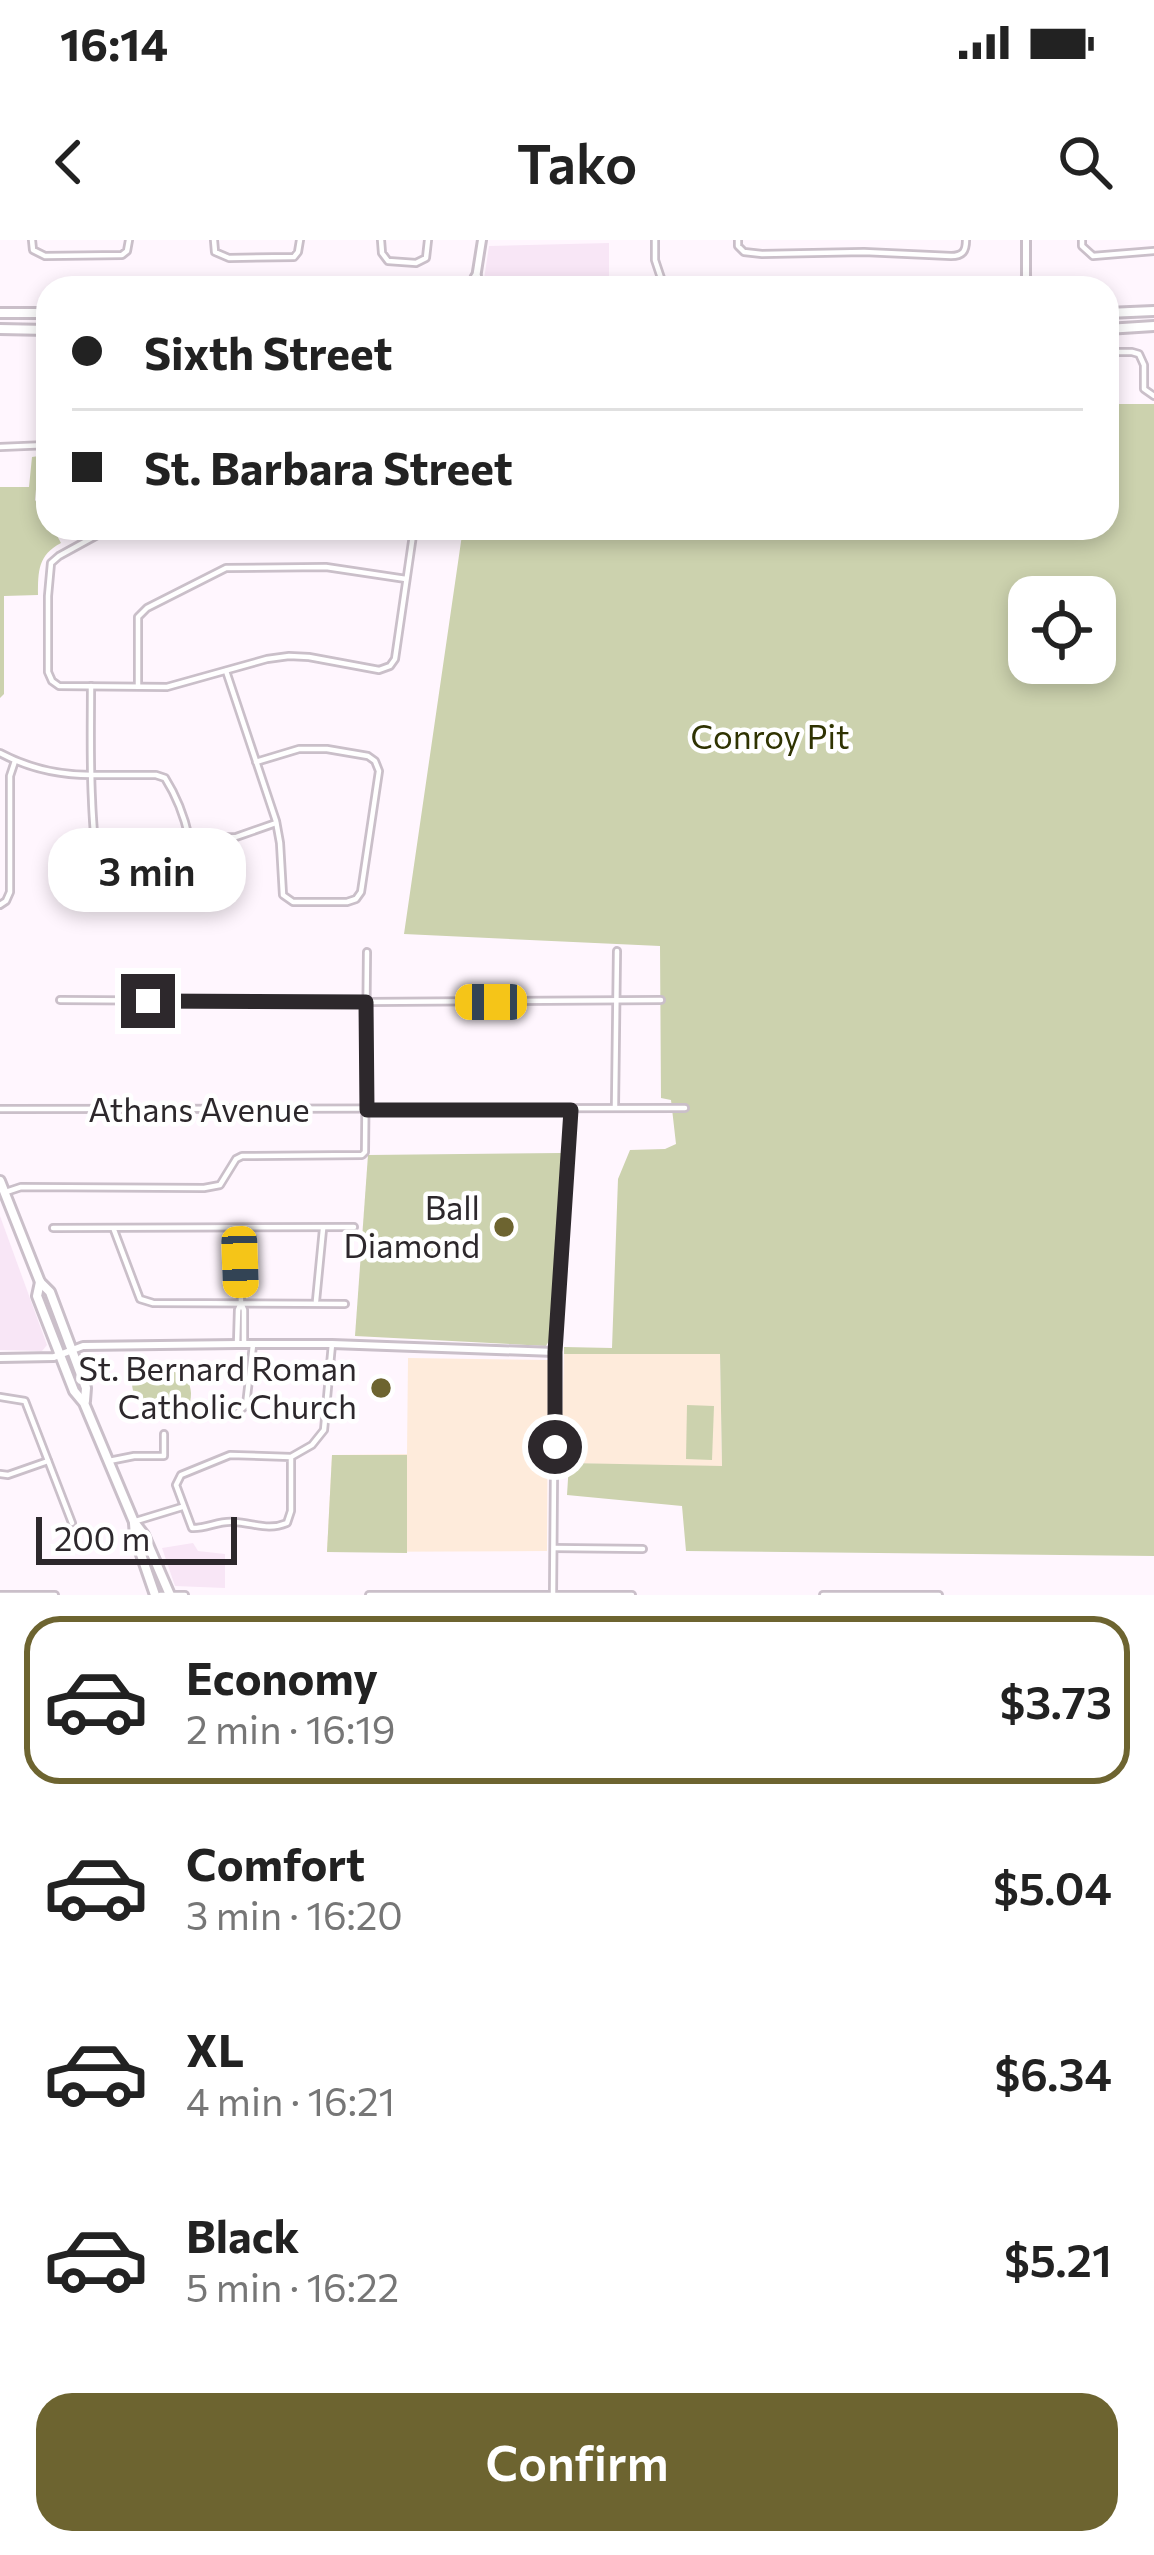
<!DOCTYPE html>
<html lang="en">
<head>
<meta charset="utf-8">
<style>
  :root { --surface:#fff; --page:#f2f2f2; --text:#222; --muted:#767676; --line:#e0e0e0; --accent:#6d6430 }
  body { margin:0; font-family:Commissioner,sans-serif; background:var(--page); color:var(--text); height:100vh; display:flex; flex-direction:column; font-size:45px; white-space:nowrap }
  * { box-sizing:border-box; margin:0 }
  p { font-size:39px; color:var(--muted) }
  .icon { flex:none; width:66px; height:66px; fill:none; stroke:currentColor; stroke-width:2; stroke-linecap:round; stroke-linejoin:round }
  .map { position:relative; height:1355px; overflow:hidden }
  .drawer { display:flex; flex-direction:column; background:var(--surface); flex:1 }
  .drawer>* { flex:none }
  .hud { position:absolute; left:36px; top:36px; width:1083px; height:264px; border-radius:36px; box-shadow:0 6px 18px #0003; display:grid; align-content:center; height:264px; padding:0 36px; background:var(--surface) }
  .buttons { position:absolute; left:1008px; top:336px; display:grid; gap:24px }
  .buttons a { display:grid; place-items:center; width:108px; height:108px; border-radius:24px; background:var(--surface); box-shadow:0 6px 18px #0003; font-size:60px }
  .scale { position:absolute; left:36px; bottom:30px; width:201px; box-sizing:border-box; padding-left:12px; border:6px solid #2d282c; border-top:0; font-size:33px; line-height:42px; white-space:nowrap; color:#2d282c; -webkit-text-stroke:9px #fff; paint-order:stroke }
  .end { position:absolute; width:54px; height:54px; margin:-27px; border:15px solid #2d282c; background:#fff; box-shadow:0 0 0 6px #fff }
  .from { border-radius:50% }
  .bubble { position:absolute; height:84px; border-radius:36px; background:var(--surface); box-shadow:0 6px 18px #0003; font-size:39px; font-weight:600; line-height:84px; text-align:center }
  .car { position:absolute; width:36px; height:72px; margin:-36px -18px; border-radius:15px; box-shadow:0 0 9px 3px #0007; background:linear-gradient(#f5c518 24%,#345 0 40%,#f5c518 0 76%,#345 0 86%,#f5c518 0) }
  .hud b { display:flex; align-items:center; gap:42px; height:114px; font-size:45px }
  .hud b+b { border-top:3px solid var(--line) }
  .hud i { width:30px; height:30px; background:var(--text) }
  ul { padding:21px 0 0; list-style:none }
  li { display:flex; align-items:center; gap:36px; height:168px; margin:0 24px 18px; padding:0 12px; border:6px solid transparent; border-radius:36px }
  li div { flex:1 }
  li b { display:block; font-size:45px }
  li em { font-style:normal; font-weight:600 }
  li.current { border-color:var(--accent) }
  li>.icon { width:108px; height:108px; stroke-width:1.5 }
  .primary-button { display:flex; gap:24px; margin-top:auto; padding:24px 36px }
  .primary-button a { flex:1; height:138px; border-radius:36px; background:var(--accent); color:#fff; font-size:48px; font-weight:600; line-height:138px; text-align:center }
  .status { display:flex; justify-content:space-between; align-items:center; height:84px; padding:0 60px; background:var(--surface); direction:ltr }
  .status svg { height:33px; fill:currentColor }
  header { display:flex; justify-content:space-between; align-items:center; height:156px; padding:0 36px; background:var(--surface); font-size:54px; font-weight:600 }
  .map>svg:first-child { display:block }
</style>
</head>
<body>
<div class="status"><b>16:14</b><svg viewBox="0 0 49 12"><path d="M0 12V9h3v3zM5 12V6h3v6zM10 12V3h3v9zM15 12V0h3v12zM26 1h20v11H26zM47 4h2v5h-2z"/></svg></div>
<header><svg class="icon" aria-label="back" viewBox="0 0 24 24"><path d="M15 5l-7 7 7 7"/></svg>Tako<svg class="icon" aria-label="search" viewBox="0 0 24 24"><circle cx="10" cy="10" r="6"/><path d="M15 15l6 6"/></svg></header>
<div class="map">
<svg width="1154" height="1355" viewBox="0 0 1154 1355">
  <rect width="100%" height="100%" fill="#fff6fe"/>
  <g fill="#f8e6f6">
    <path d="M609 3V48L483 46 489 6Z"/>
    <path d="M0 976 47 1105 42 1111 0 1110Z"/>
    <path d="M193 1303 198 1311 225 1314V1348L175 1346 162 1308Z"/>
  </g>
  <g fill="#feebdb">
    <path d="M564 1114H720L722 1227 561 1223Z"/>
    <path d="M408 1118 548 1120 547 1311 327 1312 332 1215 407 1214Z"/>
  </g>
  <g fill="#ccd2ae" fill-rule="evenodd">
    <path d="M1107 164H1154V1316L686 1311 682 1266 567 1255 569 1223 722 1226 720 1114H564V1107L612 1108 618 939 630 910 665 909 676 904 671 860 661 858 660 706 404 694 463 288H1107ZM1029 357H1095V423H1029Z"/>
    <path d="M39 216 35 260 48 279V288H53L61 303C38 315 38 331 38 355L4 356V454L0 458V247H29L32 217Z"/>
    <path d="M562 913 550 1099 546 1106 355 1096 368 915Z"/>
    <path d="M133 1130C154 1132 190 1123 191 1153 191 1165 187 1171 180 1180 147 1179 127 1163 133 1130Z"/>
    <path d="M687 1165 714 1166 712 1220 686 1219Z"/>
    <path d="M332 1215H407V1313L327 1312Z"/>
  </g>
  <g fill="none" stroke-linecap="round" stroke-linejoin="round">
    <g stroke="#cabfc9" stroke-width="10">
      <g id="minor">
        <path d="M32 0 33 10 45 16 122 15 127 11 129 0"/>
        <path d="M214 0 215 12 229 18 294 17 298 12 300 0"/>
        <path d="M381 0 382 13 388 21 416 23 426 18 428 0"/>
        <path d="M655 0V20L663 44"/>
        <path d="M738 0V6L744 12 762 14 864 12 951 16C963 16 966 11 966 0"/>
        <path d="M1082 0V6L1093 16 1154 11"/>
        <path d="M1107 112H1132L1139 114 1144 125V149L1154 156"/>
        <path d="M0 207 48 205"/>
        <path d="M110 288 59 316 51 323 48 356V432L52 441 59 446 167 447 267 419 289 416 309 417 379 430 390 426 395 419 414 288"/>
        <path d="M226 431 276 581 280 603 283 655 293 662H347L356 659 361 652 379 531 375 521 368 516 327 509H299L256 522"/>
        <path d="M138 446V377L147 368 226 328 326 327 406 339"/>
        <path d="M0 513C28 528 60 535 91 535H156L165 538C184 568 203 626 186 660L178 663 109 662 102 659 98 654C97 622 93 591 92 560 90 522 91 484 91 446"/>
        <path d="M191 598 236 597 276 583"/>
        <path d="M0 665 6 661 10 652V536L15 521"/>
        <path d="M60 760 366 762 661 760"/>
        <path d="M615 866 617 711"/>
        <path d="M0 869 685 868"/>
        <path d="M6 952 21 947 204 948 220 945 236 919 242 916 362 915 365 912 367 712"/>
        <path d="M53 988 354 987"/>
        <path d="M114 990 140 1059 153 1063 345 1064"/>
        <path d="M239 991 241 1063"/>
        <path d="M316 1061 323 989"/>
        <path d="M237 1104 238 1070 241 1063 244 1070V1104"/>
        <path d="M0 1157 25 1161 72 1283"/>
        <path d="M237 1173 246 1165 253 1105"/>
        <path d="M291 1217V1271L287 1283C268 1291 254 1283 234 1282 220 1280 206 1289 192 1288L176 1245 181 1235 230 1215 291 1217 312 1205 324 1190 332 1104"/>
        <path d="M109 1221 134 1216H164V1194"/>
        <path d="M0 1234 8 1235 48 1221"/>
        <path d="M136 1281 182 1267"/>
        <path d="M554 1308 643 1309"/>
        <path d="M0 1355H55"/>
        <path d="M160 1355H185"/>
        <path d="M369 1355H632"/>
        <path d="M553 1355 555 1112 571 870"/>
        <path d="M823 1355H939"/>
      </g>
    </g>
    <g stroke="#cabfc9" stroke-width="12">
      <g id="tertiary">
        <path d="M1026 0V48"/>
        <path d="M476 38 482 0"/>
        <path d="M0 1118 54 1117 83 1106 237 1104H332L555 1112"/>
      </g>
    </g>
    <g stroke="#cabfc9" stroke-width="14">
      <g id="primary">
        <path d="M471 48 476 37"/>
        <path d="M1022 48 1026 39"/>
        <path d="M0 73H48"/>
        <path d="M1107 73 1154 71"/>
        <path d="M0 89 48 90"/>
        <path d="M1107 89 1154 86"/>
        <path d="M0 941 40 1042 50 1052 86 1148 85 1161"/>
        <path d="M40 1042 37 1056 74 1151 84 1163 134 1282 144 1295 170 1355"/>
        <path d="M134 1283 135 1297 155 1355"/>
      </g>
    </g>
    <use href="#minor" stroke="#fff" stroke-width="4.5"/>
    <use href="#tertiary" stroke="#fff" stroke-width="6"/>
    <use href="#primary" stroke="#fff" stroke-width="8"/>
  </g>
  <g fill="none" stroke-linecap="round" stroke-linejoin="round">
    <path stroke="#2d282c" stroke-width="15" d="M148 761 366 762 367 870H571L555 1112V1207"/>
  </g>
  <g fill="#6d6430" stroke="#fff" stroke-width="4.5">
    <circle cx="504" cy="987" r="12"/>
    <circle cx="381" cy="1148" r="12"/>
  </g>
  <g text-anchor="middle" stroke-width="9" stroke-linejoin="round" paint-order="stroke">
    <g font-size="33" fill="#2f3302" stroke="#fff">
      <text x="770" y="509">Conroy Pit</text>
    </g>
    <g font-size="33" fill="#2d282c" stroke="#fff">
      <text x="199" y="882">Athans Avenue</text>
    </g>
    <g font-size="33" fill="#2d282c" stroke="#fff" text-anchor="end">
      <text x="480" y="980">Ball<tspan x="480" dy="38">Diamond</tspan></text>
      <text x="357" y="1141">St. Bernard Roman<tspan x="357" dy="38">Catholic Church</tspan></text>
    </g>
  </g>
</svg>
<div class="buttons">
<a><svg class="icon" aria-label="locate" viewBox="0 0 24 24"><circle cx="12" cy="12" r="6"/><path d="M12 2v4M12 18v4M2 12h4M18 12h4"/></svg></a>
</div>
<div class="scale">200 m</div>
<i class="end from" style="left:555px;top:1207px"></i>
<i class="end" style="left:148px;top:761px"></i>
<div class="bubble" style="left:48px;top:588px;width:198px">3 min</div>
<i class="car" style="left:491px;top:762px;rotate:270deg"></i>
<i class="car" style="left:240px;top:1022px;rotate:178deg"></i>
<div class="hud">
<b><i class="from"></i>Sixth Street</b>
<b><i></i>St. Barbara Street</b>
</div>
</div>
<section class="drawer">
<ul>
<li class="current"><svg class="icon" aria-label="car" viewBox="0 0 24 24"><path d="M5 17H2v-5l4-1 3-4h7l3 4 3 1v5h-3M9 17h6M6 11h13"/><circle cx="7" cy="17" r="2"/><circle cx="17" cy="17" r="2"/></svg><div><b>Economy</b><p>2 min · 16:19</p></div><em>$3.73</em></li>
<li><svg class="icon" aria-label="car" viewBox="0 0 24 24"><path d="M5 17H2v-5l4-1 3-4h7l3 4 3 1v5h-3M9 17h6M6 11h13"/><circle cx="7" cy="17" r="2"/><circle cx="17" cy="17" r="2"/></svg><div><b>Comfort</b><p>3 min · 16:20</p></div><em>$5.04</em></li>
<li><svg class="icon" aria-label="car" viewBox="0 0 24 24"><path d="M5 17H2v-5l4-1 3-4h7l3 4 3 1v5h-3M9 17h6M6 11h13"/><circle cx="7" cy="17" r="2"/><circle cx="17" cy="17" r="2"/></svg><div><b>XL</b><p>4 min · 16:21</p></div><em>$6.34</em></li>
<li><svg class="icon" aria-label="car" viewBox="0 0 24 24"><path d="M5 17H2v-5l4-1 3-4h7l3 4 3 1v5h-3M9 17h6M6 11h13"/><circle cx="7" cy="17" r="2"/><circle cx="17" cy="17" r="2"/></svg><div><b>Black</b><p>5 min · 16:22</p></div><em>$5.21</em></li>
</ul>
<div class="primary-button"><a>Confirm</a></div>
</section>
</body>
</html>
